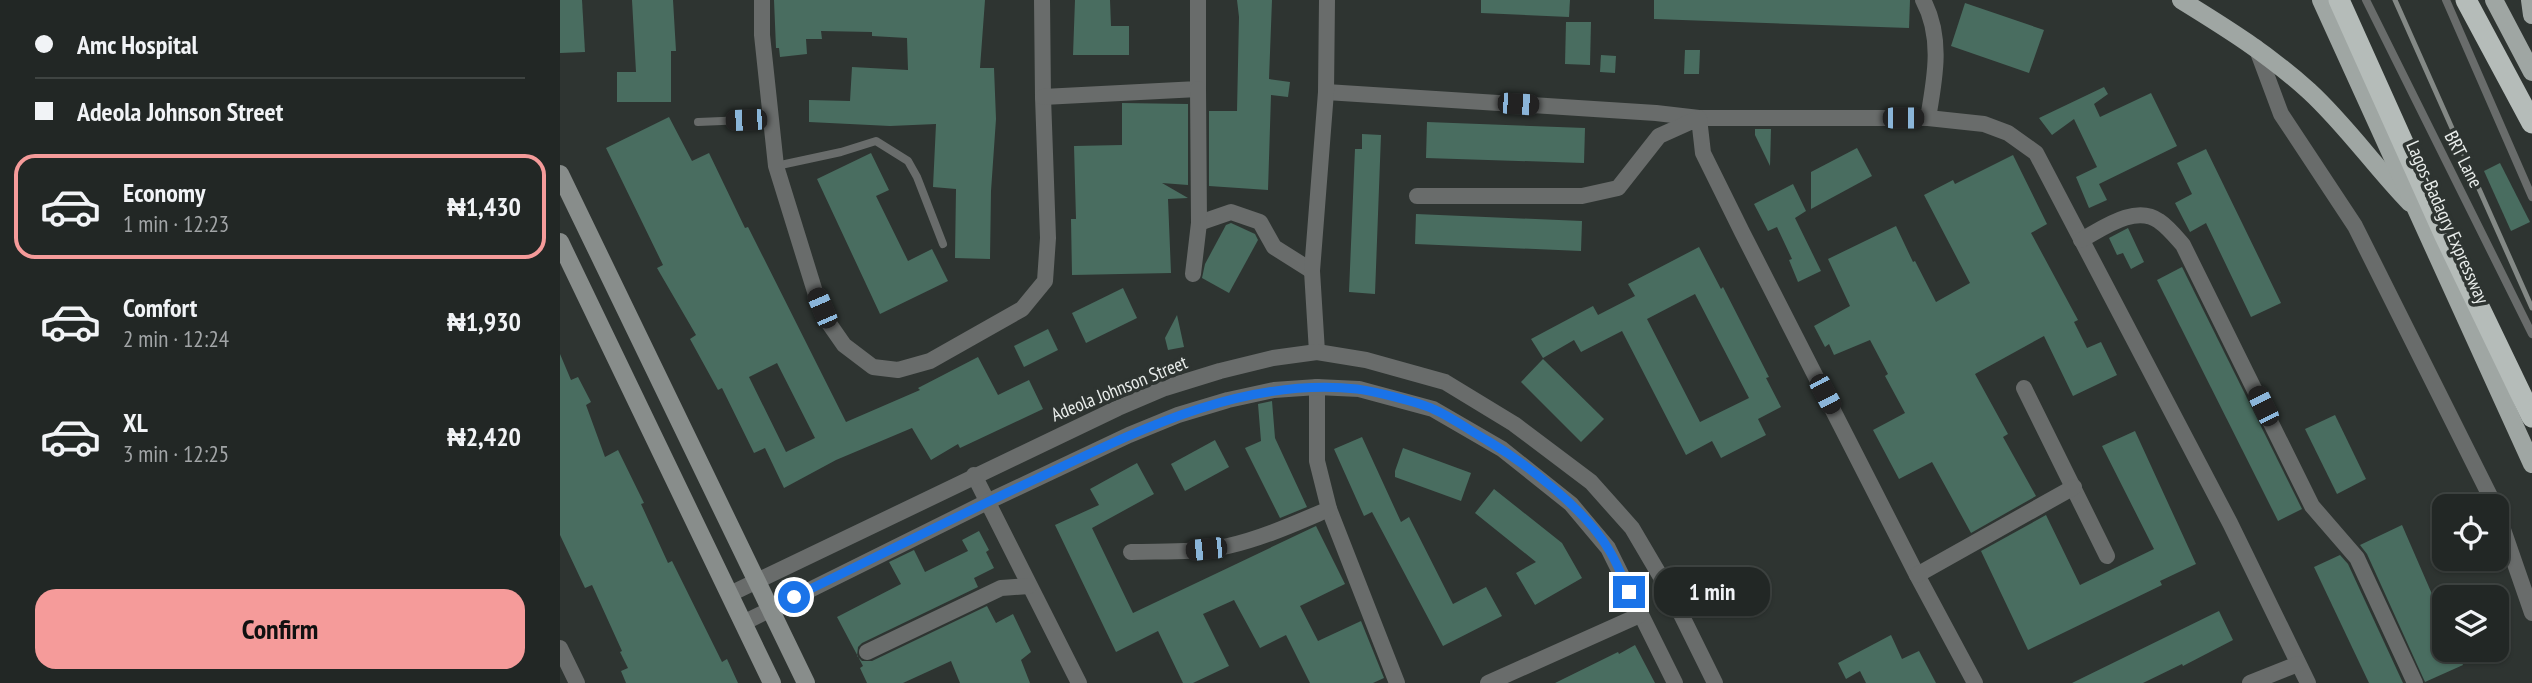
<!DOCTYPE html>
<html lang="en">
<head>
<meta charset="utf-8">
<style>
  :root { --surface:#222725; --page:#2a2f2d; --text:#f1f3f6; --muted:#a2a5a7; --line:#3f4442; --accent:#f59b9a }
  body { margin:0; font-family:"PT Sans Narrow",sans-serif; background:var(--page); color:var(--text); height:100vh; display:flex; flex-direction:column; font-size:26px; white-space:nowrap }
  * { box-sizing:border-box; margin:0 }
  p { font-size:23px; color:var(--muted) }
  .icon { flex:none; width:38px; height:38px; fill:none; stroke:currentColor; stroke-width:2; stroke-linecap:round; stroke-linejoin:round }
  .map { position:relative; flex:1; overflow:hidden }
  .side { display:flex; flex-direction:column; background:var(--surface); width:560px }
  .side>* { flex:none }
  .top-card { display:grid; align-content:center; height:154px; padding:0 35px; background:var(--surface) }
  .controls { position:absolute; left:1872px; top:494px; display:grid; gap:14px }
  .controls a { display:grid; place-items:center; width:77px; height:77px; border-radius:14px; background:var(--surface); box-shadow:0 2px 5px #0004,0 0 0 2px var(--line); font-size:35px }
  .end { position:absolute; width:32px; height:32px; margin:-16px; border:9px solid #1a73e8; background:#fff; box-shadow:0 0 0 4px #fff }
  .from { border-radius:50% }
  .bubble { position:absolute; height:49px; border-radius:21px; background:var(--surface); box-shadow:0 2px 5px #0004,0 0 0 2px var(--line); font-size:23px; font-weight:800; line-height:49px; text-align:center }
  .car { position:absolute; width:21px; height:42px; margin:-21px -10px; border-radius:9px; box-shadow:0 0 5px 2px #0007; background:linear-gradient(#222 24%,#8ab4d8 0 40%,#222 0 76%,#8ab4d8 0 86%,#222 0) }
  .top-card b { display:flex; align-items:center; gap:24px; height:66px; font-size:26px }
  .top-card b+b { border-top:2px solid var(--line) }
  .top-card i { width:18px; height:18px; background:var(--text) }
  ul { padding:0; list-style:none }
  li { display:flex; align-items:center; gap:21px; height:105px; margin:0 14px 10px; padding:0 21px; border:4px solid transparent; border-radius:21px }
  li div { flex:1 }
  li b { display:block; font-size:26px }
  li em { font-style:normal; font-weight:800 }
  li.on { border-color:var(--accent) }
  li>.icon { width:63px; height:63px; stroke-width:1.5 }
  .cta { display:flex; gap:14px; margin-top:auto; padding:14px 35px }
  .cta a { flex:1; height:80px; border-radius:21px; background:var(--accent); color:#111; font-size:28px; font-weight:800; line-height:80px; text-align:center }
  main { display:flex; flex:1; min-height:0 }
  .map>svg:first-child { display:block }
</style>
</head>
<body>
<main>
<section class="side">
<div class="top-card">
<b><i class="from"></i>Amc Hospital</b>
<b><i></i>Adeola Johnson Street</b>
</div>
<ul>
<li class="on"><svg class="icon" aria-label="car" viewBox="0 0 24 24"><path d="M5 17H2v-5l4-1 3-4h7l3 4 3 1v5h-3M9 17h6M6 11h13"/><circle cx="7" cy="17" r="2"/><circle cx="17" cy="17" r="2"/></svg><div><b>Economy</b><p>1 min · 12:23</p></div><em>₦1,430</em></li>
<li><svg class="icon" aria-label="car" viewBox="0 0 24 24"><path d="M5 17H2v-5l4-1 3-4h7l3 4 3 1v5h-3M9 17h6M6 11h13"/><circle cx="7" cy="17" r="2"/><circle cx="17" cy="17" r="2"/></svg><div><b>Comfort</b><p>2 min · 12:24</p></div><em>₦1,930</em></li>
<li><svg class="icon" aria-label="car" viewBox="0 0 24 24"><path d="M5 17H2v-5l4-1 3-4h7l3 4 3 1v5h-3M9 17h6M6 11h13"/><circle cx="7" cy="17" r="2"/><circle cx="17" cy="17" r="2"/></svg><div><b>XL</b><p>3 min · 12:25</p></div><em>₦2,420</em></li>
</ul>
<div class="cta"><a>Confirm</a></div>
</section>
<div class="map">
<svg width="1972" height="683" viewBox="0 0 1972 683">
  <rect width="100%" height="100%" fill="#2e3431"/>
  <g fill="#496d60" fill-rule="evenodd">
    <path d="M0 0H22L25 52 0 53Z"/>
    <path d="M72 0H113L116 51H111V102H57V72H76Z"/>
    <path d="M214 0H425L420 68H434L436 119 431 191 430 259 395 258 396 189 373 187 376 124 330 126 249 122V100L290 101 292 67 348 70 347 38 312 36V32L261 31 262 39H246L247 54 220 57 219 48H216Z"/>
    <path d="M515 0H550L551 26H569V55H513Z"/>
    <path d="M677 0H712L709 79 730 82 728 97 711 95 708 190 649 186V111H677L679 17Z"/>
    <path d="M921 0H1010L1009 17 921 13Z"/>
    <path d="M1094 0H1350L1349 28 1094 19Z"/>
    <path d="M1405 3 1484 30 1469 73 1391 46Z"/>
    <path d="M1006 22H1031L1030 65 1005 64Z"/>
    <path d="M1125 50H1140L1139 74H1124Z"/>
    <path d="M1041 55 1056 56 1055 73 1040 72Z"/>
    <path d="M1544 87 1548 94 1534 104 1540 117 1591 93 1617 146 1539 184 1547 200 1529 208 1516 177 1537 167 1514 119 1492 135 1479 118Z"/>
    <path d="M562 103 628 104V185L602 183 628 198 608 199 611 273 512 275 511 219H516L514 146 562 145Z"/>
    <path d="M109 117 132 161 149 153 185 228 188 227 286 422 360 390 358 388 418 357 438 395 469 380 483 409 400 448 398 444 371 460 352 428 276 460 224 488 205 448 194 453 162 388 158 390 130 339 136 335 97 268 103 265 46 148ZM217 363 255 438 226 452 189 377Z"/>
    <path d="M867 122 1025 128 1024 163 866 158Z"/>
    <path d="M1195 129H1211L1210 166 1195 135Z"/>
    <path d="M802 134 821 135 815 294 789 292 795 149H802Z"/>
    <path d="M1297 148 1312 176 1251 209V172Z"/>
    <path d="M1646 149 1721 303 1691 317 1646 223 1630 232 1615 203 1632 194 1617 163Z"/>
    <path d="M311 153 329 190 316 196 348 261 372 249 388 281 320 314 257 179Z"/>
    <path d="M1453 155 1487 224 1471 233 1518 320 1514 322 1527 348 1541 342 1557 375 1513 396 1484 336 1415 374 1448 434 1443 437 1476 496 1411 533 1372 462 1339 479 1313 430 1345 413 1325 376 1328 374 1310 340 1274 355 1269 344 1265 347 1254 326 1290 306 1268 259 1336 226 1353 262 1355 261 1376 302 1410 283 1364 195 1393 180 1395 184Z"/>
    <path d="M1940 163 1970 222 1951 231 1924 171Z"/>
    <path d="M1233 184 1246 211 1235 218 1261 271 1238 282 1229 260 1232 259 1217 227 1208 231 1194 204Z"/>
    <path d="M856 214 1022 221 1021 251 855 244Z"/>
    <path d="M671 223 695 234 698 240 669 293 642 278 645 264 666 225Z"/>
    <path d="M1568 228 1584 262 1571 269 1563 253 1557 255 1549 238Z"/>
    <path d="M1139 247 1161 289 1163 287 1209 377 1206 378 1221 407 1198 419 1206 435 1161 458 1152 441 1126 455 1062 331 1021 352 1014 340 983 358 971 339 1033 306 1038 315 1075 296 1068 284ZM1135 294 1189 398 1140 422 1087 319Z"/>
    <path d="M1622 267 1742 509 1718 521 1597 280Z"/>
    <path d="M563 288 577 318 526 343 512 313Z"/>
    <path d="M617 315 624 347 608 350 605 338Z"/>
    <path d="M488 329 498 350 464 367 454 346Z"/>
    <path d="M0 354 11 380 18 377 31 402 26 405 45 457 58 450 84 503 81 504 108 563 112 561 162 662 167 659 178 683H66L61 671 68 668 60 652 62 651 32 585 25 588 0 535Z"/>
    <path d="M983 359 1044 419 1021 442 961 382Z"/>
    <path d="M712 401 715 438 747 507 720 518 685 448 701 441 698 404Z"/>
    <path d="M1775 415 1806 479 1777 494 1745 429Z"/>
    <path d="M1575 431 1636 564 1600 581 1602 585 1468 650 1421 551 1486 515 1520 585 1594 549 1542 446Z"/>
    <path d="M802 437 841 522 849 517 893 604 926 587 942 616 883 646 812 512 804 516 774 449Z"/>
    <path d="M655 440 669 467 625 491 611 464Z"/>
    <path d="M843 448 911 473 901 501 835 477V471Z"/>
    <path d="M577 463 594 494 532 528 573 613 756 526 785 584 740 606 758 641 801 621 824 678 813 683H750L726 635 700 648 674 600 643 614 669 666 633 683H623L598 631 556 652 495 525 539 505 530 489Z"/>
    <path d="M934 489 1002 543 1022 578 975 605 956 573 976 562 915 513Z"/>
    <path d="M1842 525 1885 624V649H1896L1903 665 1865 682 1807 554 1800 545Z"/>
    <path d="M419 531 429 550 426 552 434 568 414 578 418 587 302 643 298 647 297 656 302 661H312L427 606 436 623 453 614 471 652 461 660 470 683H400L391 661 343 683H307L300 668 303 666 277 617 341 584 329 562 354 550 365 572 408 551 402 540Z"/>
    <path d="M1780 555 1788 564 1843 683H1809L1754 567Z"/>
    <path d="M1659 611 1673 640 1623 666 1622 664 1583 683H1512Z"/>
    <path d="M1331 635 1342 659 1359 651 1376 683H1306L1300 671 1286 679 1278 663Z"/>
    <path d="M1075 645 1095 683H995L1058 652 1059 654Z"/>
  </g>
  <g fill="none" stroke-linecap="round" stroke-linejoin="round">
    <g stroke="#696c6b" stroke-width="8">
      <path d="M1806 0 1972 334"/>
      <path d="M1886 0 1972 197"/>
      <path d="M138 122 210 119"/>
      <path d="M216 166 281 152 316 141 348 161 357 177 383 244"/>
    </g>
    <g stroke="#696c6b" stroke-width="16">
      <path d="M202 0V35L216 166 256 295 268 322 284 345 313 367 338 370 370 361 462 309 485 281 488 238 483 97 482 0"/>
      <path d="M1363 0C1383 37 1375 78 1368 118"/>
      <path d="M1696 47 1721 114 1795 226 1935 506"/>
      <path d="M766 92 1096 113 1139 118H1368L1424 124 1448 133 1476 153 1670 523 1748 683"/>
      <path d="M483 97 638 89V0"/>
      <path d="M857 196H1022L1058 188 1099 136 1139 118 1143 153 1182 232 1357 575 1415 683"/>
      <path d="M639 223 671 212 700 222 714 247 752 271"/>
      <path d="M1521 240C1542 229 1575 204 1599 221 1608 227 1616 237 1623 245L1752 506 1797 558 1855 683"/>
      <path d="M633 274 639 223 638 89"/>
      <path d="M757 352 752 271 766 92 767 0"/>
      <path d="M1464 388 1547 556"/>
      <path d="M414 475 519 683"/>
      <path d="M769 509 837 683"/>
      <path d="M1937 512 1972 613"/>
      <path d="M571 552C603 551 636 553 668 546 703 538 736 523 769 509L757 461V387"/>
      <path d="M1357 575 1514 487"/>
      <path d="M170 594 558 408 605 388 660 371 713 358 757 352 806 360 885 382 954 424 1031 482 1072 528 1112 596 1155 683"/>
      <path d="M183 623 427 502 569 435 618 415 668 400 714 390 757 387 799 389 873 409 942 449 1011 504 1048 548 1115 683"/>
      <path d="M0 648 17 683"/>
      <path d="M307 652 441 588 469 586"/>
      <path d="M928 683 1080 615"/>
      <path d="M1690 683 1738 664"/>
    </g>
    <g stroke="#888d8b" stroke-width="18">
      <path d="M0 174 246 683"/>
      <path d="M0 242 212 683"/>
    </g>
    <g stroke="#9fa6a3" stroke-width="18">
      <path d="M1621 0C1668 29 1708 54 1749 91 1786 125 1815 167 1850 203"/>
      <path d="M1761 0 1972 464"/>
      <path d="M1934 0 1972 72"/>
      <path d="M1970 0 1972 15"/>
    </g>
    <g stroke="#b5bcb9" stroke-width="21">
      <path d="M1779 0 1885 236 1972 417"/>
      <path d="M1906 0 1972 123"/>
    </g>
    <path stroke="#848986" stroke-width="5" d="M1835 0 1972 308"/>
  </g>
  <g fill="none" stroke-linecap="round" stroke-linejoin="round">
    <path stroke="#1a73e8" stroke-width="9" d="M234 597C315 558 395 517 476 479 577 431 681 377 797 389 813 391 858 402 873 409 892 417 910 431 928 441 967 464 1026 510 1049 550 1057 563 1063 578 1069 592"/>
  </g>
  <g text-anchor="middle" stroke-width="7" stroke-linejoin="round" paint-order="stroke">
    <g font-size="19" fill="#e9edeb" stroke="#2e3431">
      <text transform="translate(1904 159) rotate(63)" y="7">BRT Lane</text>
      <text transform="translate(1888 222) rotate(66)" y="7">Lagos-Badagry Expressway</text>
      <text transform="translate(559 388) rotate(-22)" y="7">Adeola Johnson Street</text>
    </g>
  </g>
</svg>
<div class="controls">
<a><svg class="icon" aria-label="locate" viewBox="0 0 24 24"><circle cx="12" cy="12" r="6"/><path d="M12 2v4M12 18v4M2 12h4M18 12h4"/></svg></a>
<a><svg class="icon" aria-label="layers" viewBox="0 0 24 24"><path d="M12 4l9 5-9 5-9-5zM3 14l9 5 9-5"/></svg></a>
</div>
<i class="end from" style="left:234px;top:597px"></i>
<i class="end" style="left:1069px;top:592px"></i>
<div class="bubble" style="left:1094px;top:567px;width:116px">1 min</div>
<i class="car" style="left:958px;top:104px;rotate:94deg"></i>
<i class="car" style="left:1343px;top:118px;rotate:90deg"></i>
<i class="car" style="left:186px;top:120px;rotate:268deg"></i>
<i class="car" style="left:262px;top:308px;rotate:337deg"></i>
<i class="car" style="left:1265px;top:394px;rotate:152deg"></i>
<i class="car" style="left:1703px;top:406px;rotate:334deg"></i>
<i class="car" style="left:646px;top:549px;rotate:264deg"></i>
</div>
</main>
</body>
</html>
